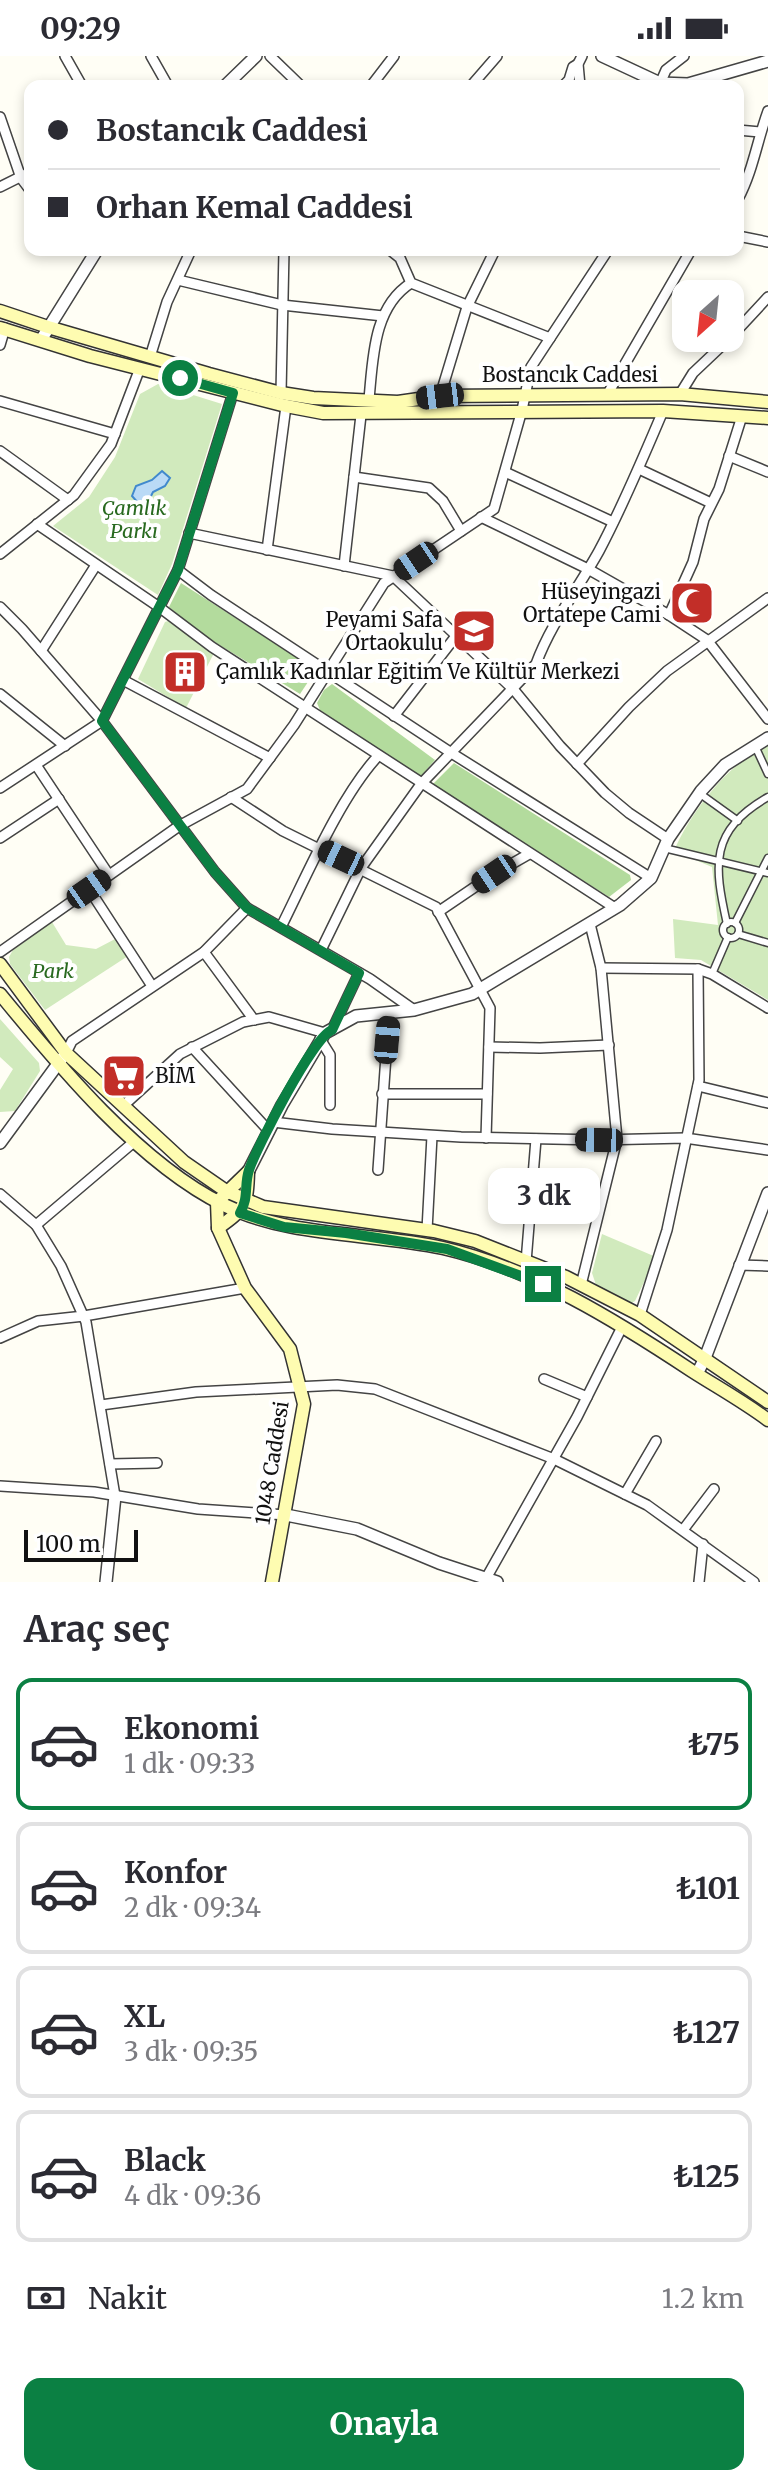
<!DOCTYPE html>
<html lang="tr">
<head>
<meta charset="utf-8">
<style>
  :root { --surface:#fff; --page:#f2f2f3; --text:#2b2b33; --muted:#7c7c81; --line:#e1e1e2; --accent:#0b8043 }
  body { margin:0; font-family:Merriweather,serif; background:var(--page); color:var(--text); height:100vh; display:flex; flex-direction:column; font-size:30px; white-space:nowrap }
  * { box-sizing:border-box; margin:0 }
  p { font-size:26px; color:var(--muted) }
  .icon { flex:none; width:44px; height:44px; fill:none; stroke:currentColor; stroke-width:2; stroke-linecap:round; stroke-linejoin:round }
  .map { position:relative; height:1526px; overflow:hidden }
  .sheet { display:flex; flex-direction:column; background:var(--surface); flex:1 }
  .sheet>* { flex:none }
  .banner { position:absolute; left:24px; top:24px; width:720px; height:176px; border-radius:16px; box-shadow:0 4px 12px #0003; display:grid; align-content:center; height:176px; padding:0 24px; background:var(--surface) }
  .needle { width:52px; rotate:207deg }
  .controls { position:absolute; left:672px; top:224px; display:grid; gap:16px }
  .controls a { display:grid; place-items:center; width:72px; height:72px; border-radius:16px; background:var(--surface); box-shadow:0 4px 12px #0003; font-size:40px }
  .scale { position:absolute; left:24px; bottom:20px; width:114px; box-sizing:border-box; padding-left:8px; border:4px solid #111; border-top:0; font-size:22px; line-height:28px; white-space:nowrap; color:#111; -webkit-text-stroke:6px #fff; paint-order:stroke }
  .end { position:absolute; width:36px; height:36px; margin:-18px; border:10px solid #0b8043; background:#fff; box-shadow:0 0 0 4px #fff }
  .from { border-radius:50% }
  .bubble { position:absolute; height:56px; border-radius:16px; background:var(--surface); box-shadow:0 4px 12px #0003; font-size:26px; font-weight:700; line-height:56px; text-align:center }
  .car { position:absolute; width:24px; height:48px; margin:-24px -12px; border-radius:10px; box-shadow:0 0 6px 2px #0007; background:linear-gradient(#222 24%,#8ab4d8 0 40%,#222 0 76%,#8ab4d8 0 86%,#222 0) }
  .banner b { display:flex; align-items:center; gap:28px; height:76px; font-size:30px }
  .banner b+b { border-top:2px solid var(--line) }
  .banner i { width:20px; height:20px; background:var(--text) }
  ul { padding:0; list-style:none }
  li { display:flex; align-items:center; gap:24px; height:132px; margin:0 16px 12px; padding:0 8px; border:4px solid var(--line); border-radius:16px }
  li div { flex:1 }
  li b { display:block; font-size:30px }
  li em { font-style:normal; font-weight:700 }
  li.current { border-color:var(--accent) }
  li>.icon { width:72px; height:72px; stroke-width:1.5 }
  h2 { padding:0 24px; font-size:36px; line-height:96px }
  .pay { display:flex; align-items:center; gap:20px; height:88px; padding:0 24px; font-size:30px }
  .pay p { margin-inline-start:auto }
  .action { display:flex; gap:16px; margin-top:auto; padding:16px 24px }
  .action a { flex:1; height:92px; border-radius:16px; background:var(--accent); color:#fff; font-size:32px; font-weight:700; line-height:92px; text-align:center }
  .status { display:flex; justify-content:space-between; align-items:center; height:56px; padding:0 40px; background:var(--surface); direction:ltr }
  .status svg { height:22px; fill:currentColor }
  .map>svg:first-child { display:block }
</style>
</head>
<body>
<div class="status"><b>09:29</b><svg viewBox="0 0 49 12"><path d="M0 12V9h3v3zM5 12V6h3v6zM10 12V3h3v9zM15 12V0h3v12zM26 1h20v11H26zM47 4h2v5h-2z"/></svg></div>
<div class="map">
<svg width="768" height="1526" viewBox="0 0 768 1526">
  <rect width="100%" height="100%" fill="#fffef5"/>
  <g fill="#d1eabd">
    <path d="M158 328 222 348 172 508 158 539 53 470 89 441 115 401 140 338Z"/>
    <path d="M168 565 214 597 186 652 138 623 165 566Z"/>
    <path d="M768 689V944L701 904 675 902 673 863 718 869 712 811 674 795C690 757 729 706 768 689Z"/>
    <path d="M52 866 66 889 96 893 117 882 128 900 45 954 10 908 9 901 13 894Z"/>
    <path d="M0 963 39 1007 40 1015 15 1055 0 1056V1034L13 1013 0 1001Z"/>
    <path d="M602 1178 656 1201 635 1245 630 1248 596 1229 592 1217Z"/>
  </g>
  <g fill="#b3db9d">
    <path d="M181 527 316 614 300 638 198 576 169 551Z"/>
    <path d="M332 628 435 704 421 720 415 719 320 654 317 647 324 634Z"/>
    <path d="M454 707 630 819 631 824 609 841 432 729Z"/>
  </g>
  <path fill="#badaf6" stroke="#4189cd" stroke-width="2" d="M162 415 170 422 165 430 153 436 147 448H139L132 440 136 430 152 424Z"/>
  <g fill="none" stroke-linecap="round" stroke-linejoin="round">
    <g stroke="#444" stroke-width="9">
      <g id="pedestrian">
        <path d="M755 690 768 718"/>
        <path d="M699 737 738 765"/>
        <path d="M664 792 768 817"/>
        <circle cx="731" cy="874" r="8"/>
        <path d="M735 867 768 802"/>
        <path d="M727 868C714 809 709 775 768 741"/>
        <path d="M738 878 768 887"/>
        <path d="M712 918 728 881"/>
      </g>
    </g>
    <g stroke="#444" stroke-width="12">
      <g id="minor">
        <path d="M65 0 82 30"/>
        <path d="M151 0 168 30"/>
        <path d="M270 0 301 30"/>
        <path d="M371 30 394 0"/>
        <path d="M471 30 497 0"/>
        <path d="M563 30 569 24 573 11 578 8"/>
        <path d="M580 30 578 8 582 0"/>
        <path d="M659 30 666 14 684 0"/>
        <path d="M0 61 21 122 30 134"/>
        <path d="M738 74 760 76"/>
        <path d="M0 131 30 116"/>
        <path d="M738 143C753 115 757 85 768 55"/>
        <path d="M738 180 768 186"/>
        <path d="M390 194 400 202 411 227 550 282"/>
        <path d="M178 224 282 249 383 260"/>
        <path d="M730 282 768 241"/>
        <path d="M0 289 5 272"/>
        <path d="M150 301 167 246 191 194"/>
        <path d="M281 337 284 194"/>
        <path d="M680 338 693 317 730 282"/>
        <path d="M607 339 691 194"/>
        <path d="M440 340 467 251 495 194"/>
        <path d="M369 343C373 303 373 251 411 227"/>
        <path d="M0 345 115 378"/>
        <path d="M0 395 68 444"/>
        <path d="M729 400 768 416"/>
        <path d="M639 413 711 447"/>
        <path d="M505 416 613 466"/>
        <path d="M354 421 429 432 443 445 461 475"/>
        <path d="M481 461 588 513 669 559 707 584 768 663"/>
        <path d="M37 468 159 551 212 591 615 852"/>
        <path d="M189 477 393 520 514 634 560 690 605 737 629 757 668 783"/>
        <path d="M267 494 286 350"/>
        <path d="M0 498 74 439 111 388 140 312"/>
        <path d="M344 510 361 359"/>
        <path d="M178 514 211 539 453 698 651 822"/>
        <path d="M0 551 22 573 102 665 215 816 247 852 370 923 414 954"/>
        <path d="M669 559 693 506 704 463 719 433 742 360"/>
        <path d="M41 595 96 509"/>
        <path d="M123 624 270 702"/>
        <path d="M0 638 65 690"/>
        <path d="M394 660 456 580"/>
        <path d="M577 708 629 651 667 615 768 542"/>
        <path d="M36 709 109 819"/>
        <path d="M0 732 102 665 178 514 233 337"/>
        <path d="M231 741 283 775 436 851 490 952 486 1082"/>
        <path d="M0 782 59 743"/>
        <path d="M89 833 152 930"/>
        <path d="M438 856 494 818 529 798"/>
        <path d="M281 871C307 819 340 741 378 700"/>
        <path d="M321 894 361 812 421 728 536 608C551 567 578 533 599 495 623 450 643 402 663 355"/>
        <path d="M0 896 179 770 247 733 294 669 384 527 494 453 522 354 531 311 608 194"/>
        <path d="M204 896 254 964"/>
        <path d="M601 912 698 913 712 918 768 952"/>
        <path d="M332 974 359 917"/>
        <path d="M320 983 330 999V1049"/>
        <path d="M192 991 269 1075"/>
        <path d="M489 991 540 992 609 989"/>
        <path d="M66 997 72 985 204 896 247 852"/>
        <path d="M698 1030 768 1047"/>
        <path d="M382 1038H487"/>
        <path d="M123 1050 180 998 243 966 269 961 325 977"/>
        <path d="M273 1066 332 1073 461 1081 599 1084 685 1082 768 1094"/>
        <path d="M378 1114 389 957"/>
        <path d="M0 1138 36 1169 61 1210 86 1266 115 1440"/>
        <path d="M36 1169 135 1085"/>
        <path d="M427 1174 432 1080"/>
        <path d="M526 1206 536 1083"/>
        <path d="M739 1209 768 1210"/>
        <path d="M581 1229 617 1083 601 912 590 868"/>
        <path d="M640 1259 667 1174 699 1024 698 913"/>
        <path d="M0 1282 38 1265 84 1260 245 1232"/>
        <path d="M544 1323 587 1341"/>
        <path d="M101 1349 196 1336 337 1329 375 1333 554 1403 647 1449 754 1526"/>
        <path d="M110 1408 157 1407"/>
        <path d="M0 1430 94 1436 198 1453 286 1459"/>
        <path d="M625 1438 656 1385"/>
        <path d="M683 1474 714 1433"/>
        <path d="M484 1526 577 1361 622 1271"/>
        <path d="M699 1526 703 1488"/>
      </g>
    </g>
    <g stroke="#444" stroke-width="14">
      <g id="tertiary">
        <path d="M602 0 660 27 688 28 768 5"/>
        <path d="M225 30 256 0"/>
        <path d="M41 284 97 194"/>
        <path d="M0 1087 63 1001"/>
        <path d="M248 1116 282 1049 325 977 356 960 414 954 472 938 620 849 651 822 668 783 701 735 725 709 768 682"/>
        <path d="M697 1318 705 1302 768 1137"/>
        <path d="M286 1459 357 1473 439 1507 497 1526"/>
        <path d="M106 1526 115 1440"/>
      </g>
    </g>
    <g stroke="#333" stroke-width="15">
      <g id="secondary">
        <path d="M0 255 48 271 209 318 281 337 313 342 398 346 440 340 680 338 768 346"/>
        <path d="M0 272 90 300 286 350 323 357 663 355 768 362"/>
        <path d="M0 908 66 997 184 1106 226 1135 263 1151 434 1175 475 1185 566 1221 640 1259 768 1346"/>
        <path d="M0 938C59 1010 140 1108 224 1149 291 1182 370 1176 443 1192 533 1213 615 1264 692 1315 717 1331 744 1346 768 1364"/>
        <path d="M248 1116 217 1146 218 1172 245 1232 290 1293 304 1348 272 1526"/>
        <path d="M218 1172C245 1153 247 1149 248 1116"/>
      </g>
    </g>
    <use href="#pedestrian" stroke="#fff" stroke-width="6"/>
    <use href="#minor" stroke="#fff" stroke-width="9"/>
    <use href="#tertiary" stroke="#fff" stroke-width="11"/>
    <use href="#secondary" stroke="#fefcb1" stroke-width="12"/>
  </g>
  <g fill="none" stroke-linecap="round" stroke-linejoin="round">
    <path stroke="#0b8043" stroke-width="10" d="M180 322 233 337 178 514 102 665 215 816 247 852 359 917 332 974C313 981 257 1091 249 1114 244 1129 249 1142 240 1157L284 1171 346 1177 447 1193 543 1228"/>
  </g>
  <defs>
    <g id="mosque-square" transform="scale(2.3)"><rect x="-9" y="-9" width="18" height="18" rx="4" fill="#c22e28" stroke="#fff"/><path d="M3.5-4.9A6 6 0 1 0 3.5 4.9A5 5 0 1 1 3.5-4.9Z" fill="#fff"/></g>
    <g id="school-square" transform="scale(2.3)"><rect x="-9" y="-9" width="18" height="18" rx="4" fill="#c22e28" stroke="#fff"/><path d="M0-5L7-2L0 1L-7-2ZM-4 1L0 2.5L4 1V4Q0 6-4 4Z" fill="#fff"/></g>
    <g id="building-square" transform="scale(2.3)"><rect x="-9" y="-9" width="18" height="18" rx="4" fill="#c22e28" stroke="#fff"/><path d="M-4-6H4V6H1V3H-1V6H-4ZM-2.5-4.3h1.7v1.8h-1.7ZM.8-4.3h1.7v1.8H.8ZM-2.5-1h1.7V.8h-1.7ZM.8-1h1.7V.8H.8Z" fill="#fff"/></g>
    <g id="supermarket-square" transform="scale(2.3)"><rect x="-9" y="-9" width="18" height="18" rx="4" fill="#c22e28" stroke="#fff"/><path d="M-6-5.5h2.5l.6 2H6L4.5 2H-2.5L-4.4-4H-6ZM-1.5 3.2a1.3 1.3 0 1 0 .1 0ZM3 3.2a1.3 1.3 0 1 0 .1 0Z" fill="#fff"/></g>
  </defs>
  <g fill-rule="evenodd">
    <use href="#mosque-square" x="692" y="547"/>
    <use href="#school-square" x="474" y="575"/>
    <use href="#building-square" x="185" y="616"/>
    <use href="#supermarket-square" x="124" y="1020"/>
  </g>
  <g text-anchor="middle" stroke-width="8" stroke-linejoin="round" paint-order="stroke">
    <g font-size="20" fill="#111" stroke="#fff">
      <text x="570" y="326">Bostancık Caddesi</text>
      <text transform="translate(272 1407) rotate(-81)" y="7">1048 Caddesi</text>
    </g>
    <g font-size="20" font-style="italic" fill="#296a20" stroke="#fff">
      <text x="134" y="459">Çamlık<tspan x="134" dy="23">Parkı</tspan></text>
      <text x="53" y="922">Park</text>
    </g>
    <g font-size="20" fill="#111" stroke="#fff" text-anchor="end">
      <text x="661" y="543">Hüseyingazi<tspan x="661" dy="23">Ortatepe Cami</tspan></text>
      <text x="443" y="571">Peyami Safa<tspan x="443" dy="23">Ortaokulu</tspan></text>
      <text x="216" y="623" text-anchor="start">Çamlık Kadınlar Eğitim Ve Kültür Merkezi</text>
      <text x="155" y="1027" text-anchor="start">BİM</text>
    </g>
  </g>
</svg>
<div class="controls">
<a><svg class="needle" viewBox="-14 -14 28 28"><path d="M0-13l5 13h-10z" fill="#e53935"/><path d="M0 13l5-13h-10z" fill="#7c7c81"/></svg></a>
</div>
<div class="scale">100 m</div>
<i class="end from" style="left:180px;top:322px"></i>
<i class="end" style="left:543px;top:1228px"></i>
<div class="bubble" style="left:488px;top:1112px;width:112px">3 dk</div>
<i class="car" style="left:440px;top:340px;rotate:263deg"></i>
<i class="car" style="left:416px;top:505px;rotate:236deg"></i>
<i class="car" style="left:341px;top:802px;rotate:295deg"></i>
<i class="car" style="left:494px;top:818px;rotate:236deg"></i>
<i class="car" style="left:89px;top:833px;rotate:55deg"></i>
<i class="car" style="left:387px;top:984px;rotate:5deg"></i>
<i class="car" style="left:599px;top:1084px;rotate:271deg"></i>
<div class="banner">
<b><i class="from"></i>Bostancık Caddesi</b>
<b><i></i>Orhan Kemal Caddesi</b>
</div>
</div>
<section class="sheet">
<h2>Araç seç</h2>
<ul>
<li class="current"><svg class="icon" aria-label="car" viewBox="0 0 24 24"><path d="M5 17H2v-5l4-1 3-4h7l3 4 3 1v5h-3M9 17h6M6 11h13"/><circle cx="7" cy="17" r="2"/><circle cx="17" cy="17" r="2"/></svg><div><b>Ekonomi</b><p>1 dk · 09:33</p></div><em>₺75</em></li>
<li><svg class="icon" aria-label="car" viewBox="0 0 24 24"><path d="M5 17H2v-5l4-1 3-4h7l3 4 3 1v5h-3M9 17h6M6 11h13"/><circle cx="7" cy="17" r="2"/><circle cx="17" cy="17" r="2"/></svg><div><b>Konfor</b><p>2 dk · 09:34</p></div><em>₺101</em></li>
<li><svg class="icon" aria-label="car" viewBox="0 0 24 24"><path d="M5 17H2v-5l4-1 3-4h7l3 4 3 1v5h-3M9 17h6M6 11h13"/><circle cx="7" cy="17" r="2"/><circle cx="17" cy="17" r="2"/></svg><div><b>XL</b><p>3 dk · 09:35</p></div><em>₺127</em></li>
<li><svg class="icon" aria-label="car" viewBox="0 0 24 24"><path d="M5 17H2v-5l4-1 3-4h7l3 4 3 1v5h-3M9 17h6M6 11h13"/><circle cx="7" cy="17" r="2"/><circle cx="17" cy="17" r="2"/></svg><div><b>Black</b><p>4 dk · 09:36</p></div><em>₺125</em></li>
</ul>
<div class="pay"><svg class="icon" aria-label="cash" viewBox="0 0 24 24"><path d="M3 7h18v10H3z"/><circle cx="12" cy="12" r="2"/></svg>Nakit<p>1.2 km</p></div>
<div class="action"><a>Onayla</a></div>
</section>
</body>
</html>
